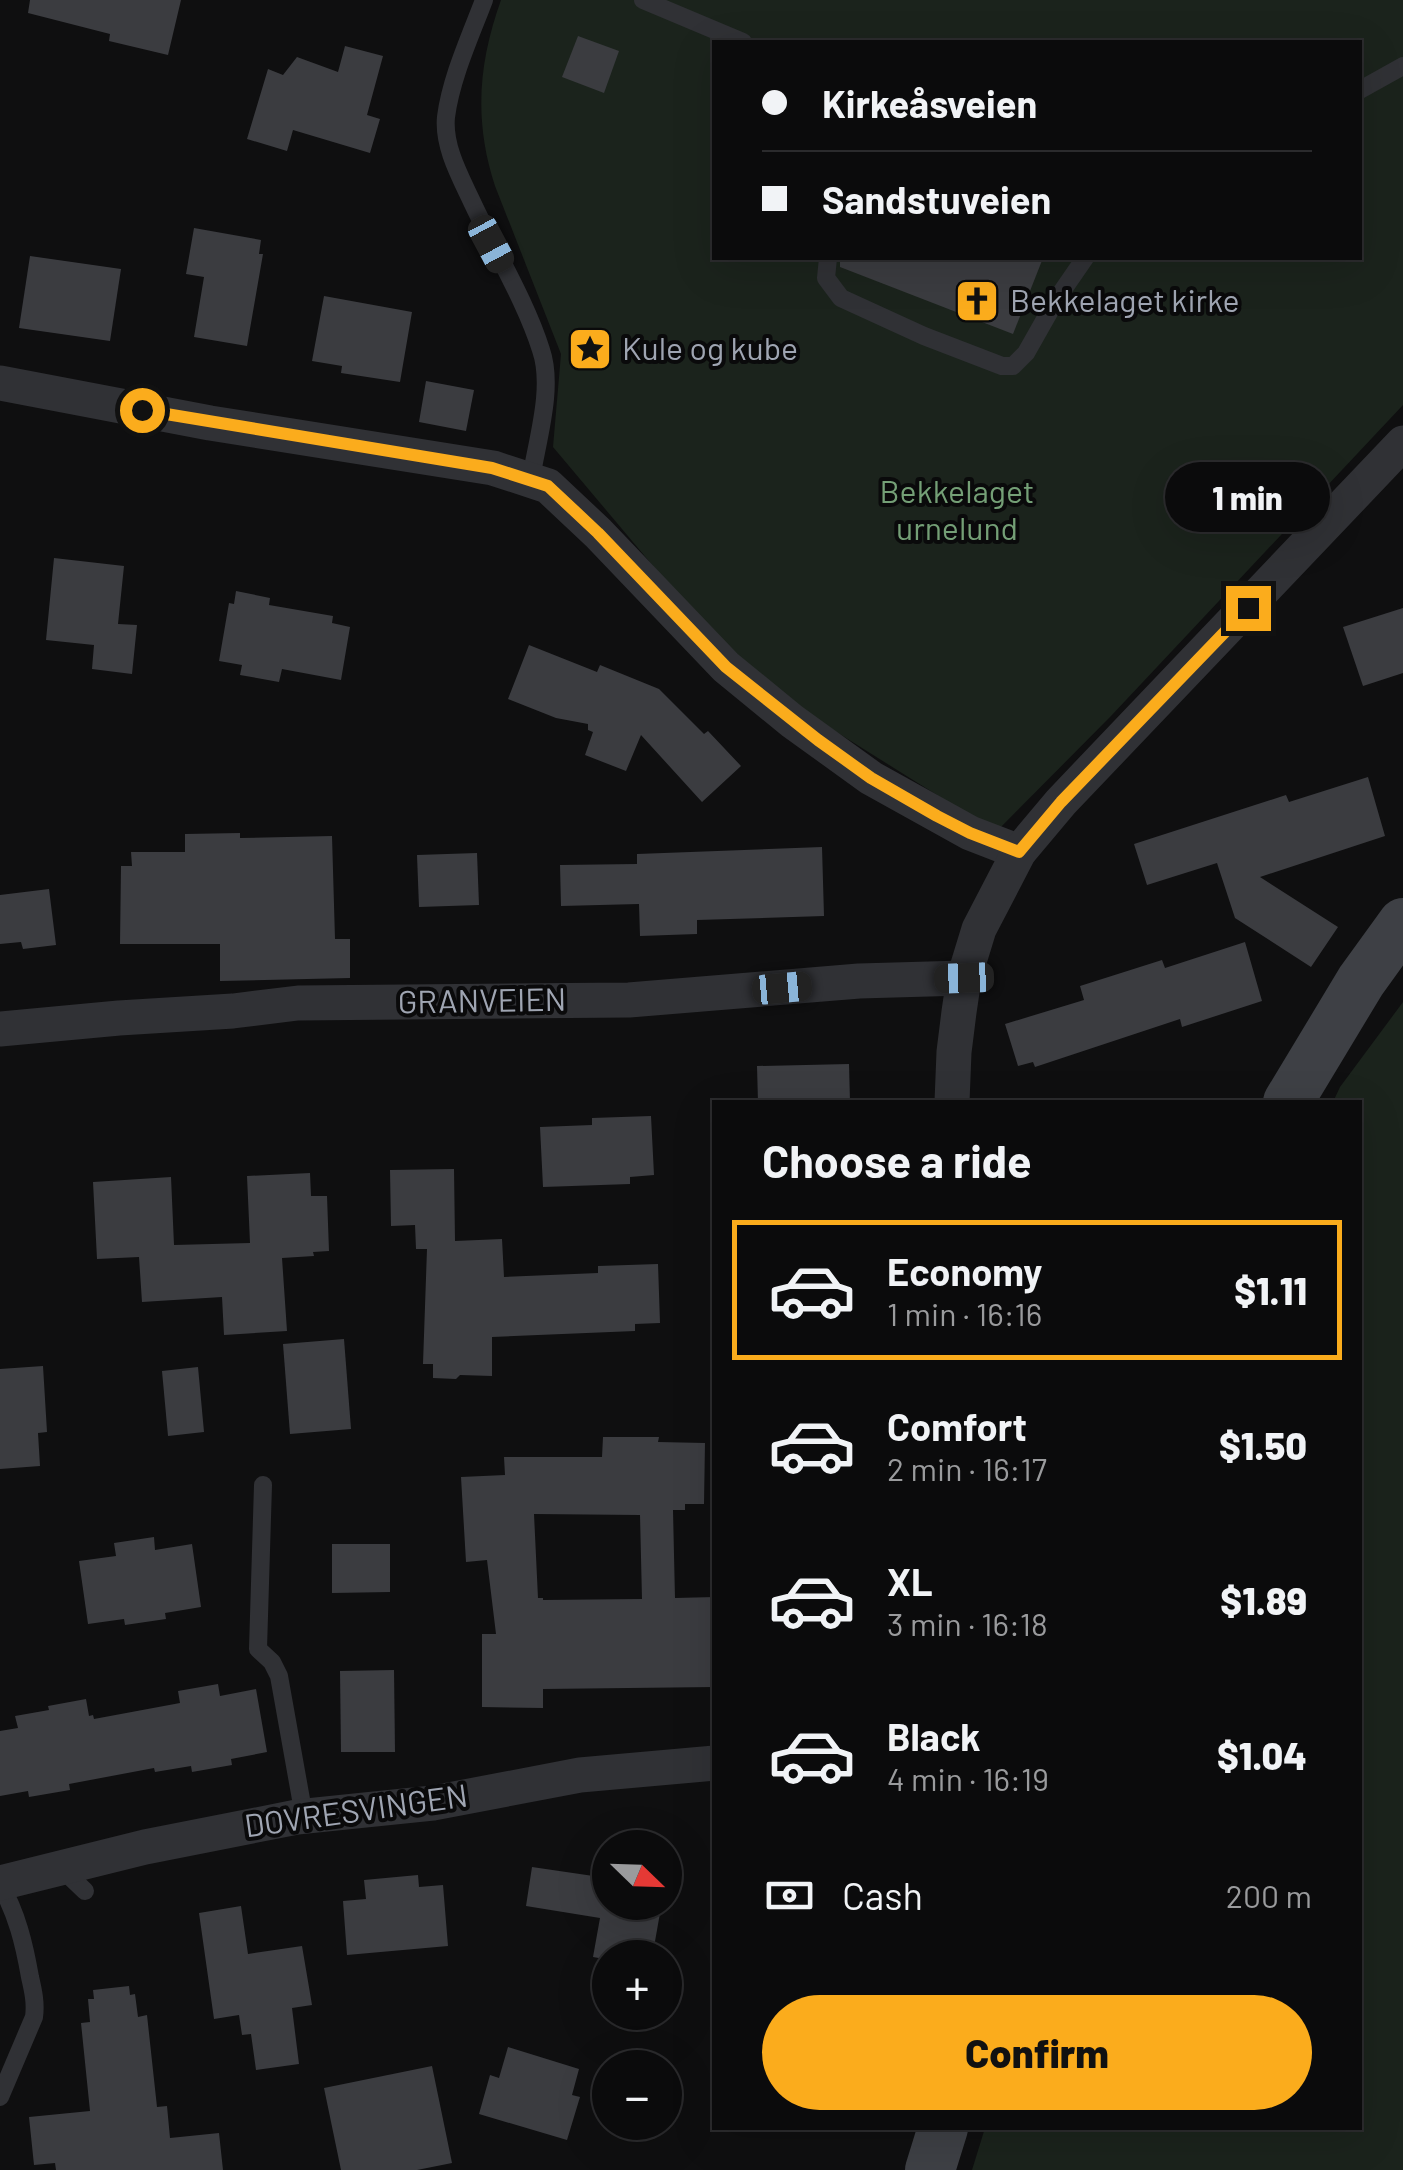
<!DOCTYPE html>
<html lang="en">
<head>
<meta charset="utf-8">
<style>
  :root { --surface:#0b0b0c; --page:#141415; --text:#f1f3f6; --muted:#9a9b9d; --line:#2b2b2d; --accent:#fbac1c }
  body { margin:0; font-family:Barlow,sans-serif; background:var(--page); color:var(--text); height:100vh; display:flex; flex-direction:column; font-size:38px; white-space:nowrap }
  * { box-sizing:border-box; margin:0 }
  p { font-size:32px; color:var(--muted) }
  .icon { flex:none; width:55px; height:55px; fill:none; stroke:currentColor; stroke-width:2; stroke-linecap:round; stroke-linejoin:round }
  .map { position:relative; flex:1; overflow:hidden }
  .drawer { position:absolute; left:712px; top:1100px; width:650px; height:1030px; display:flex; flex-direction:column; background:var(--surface); border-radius:0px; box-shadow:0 10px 40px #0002,0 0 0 2px var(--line) }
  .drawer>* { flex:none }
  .banner { position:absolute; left:712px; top:40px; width:650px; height:220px; border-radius:0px; box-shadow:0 10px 40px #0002,0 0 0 2px var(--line); display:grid; align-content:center; height:220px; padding:0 50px; background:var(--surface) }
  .needle { width:65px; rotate:113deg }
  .controls { position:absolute; left:592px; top:1830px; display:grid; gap:20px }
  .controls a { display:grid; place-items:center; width:90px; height:90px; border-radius:50%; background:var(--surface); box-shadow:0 10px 40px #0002,0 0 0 2px var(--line); font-size:50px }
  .end { position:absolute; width:45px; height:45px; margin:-22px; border:12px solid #fbac1c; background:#111; box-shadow:0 0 0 5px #111 }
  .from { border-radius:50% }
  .bubble { position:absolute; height:70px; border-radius:35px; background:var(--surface); box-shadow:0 10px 40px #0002,0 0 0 2px var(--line); font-size:32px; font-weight:800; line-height:70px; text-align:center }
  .car { position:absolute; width:30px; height:60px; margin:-30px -15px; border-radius:12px; box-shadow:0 0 8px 2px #0007; background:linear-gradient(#222 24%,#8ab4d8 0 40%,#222 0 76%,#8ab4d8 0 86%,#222 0) }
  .banner b { display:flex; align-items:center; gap:35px; height:95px; font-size:38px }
  .banner b+b { border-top:2px solid var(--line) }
  .banner i { width:25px; height:25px; background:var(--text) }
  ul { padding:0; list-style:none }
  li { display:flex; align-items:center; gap:30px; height:140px; margin:0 20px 15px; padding:0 30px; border:5px solid transparent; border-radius:0px }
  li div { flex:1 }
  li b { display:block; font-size:38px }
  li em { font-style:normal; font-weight:800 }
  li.on { border-color:var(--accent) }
  li>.icon { width:90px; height:90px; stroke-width:1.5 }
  h2 { padding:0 50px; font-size:45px; line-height:120px }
  .pay { display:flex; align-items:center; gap:25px; height:110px; padding:0 50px; font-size:38px }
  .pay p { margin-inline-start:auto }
  .cta { display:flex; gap:20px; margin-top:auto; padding:20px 50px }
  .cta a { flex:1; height:115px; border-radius:60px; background:var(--accent); color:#111; font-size:40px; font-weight:800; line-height:115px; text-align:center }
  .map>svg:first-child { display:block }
</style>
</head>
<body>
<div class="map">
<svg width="1403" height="2170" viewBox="0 0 1403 2170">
  <rect width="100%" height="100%" fill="#0f0f10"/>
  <g fill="#1b231c" fill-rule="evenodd">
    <path d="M501 0H1403V405L1111 716 996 832 744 674 553 447 561 354 495 186C474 122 478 64 501 0ZM715 42H1360V258H715Z"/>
    <path d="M1403 1002V2170H972L985 2128H1360V1102H1333L1340 1087Z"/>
  </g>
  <g fill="#3b3c40" fill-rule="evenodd">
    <path d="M30 0H181L168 55 109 41 110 34 28 13Z"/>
    <path d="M578 36 619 51 604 93 562 77Z"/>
    <path d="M345 46 383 56 367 115 380 119 370 153 293 130 287 151 247 139 268 69 283 75 297 57 338 72Z"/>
    <path d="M194 228 261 240 259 254H263L247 346 194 337 204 277 186 274Z"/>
    <path d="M30 256 121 269 110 341 19 328Z"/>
    <path d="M840 258H1043L1013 334 840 267Z"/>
    <path d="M324 296 412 312 400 382 341 373 342 366 312 361Z"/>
    <path d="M426 381 474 390 466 431 419 422Z"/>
    <path d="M54 558 124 566 118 624 137 625 132 674 92 669 94 645 46 640Z"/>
    <path d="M236 591 270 598 269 605 333 616 332 623 350 627 341 680 282 669 279 682 240 675 242 665 219 661 229 603 234 604Z"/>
    <path d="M1403 608V673L1363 686 1343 627Z"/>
    <path d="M529 645 597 672 600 665 659 689 704 734 708 731 741 766 702 802 641 735 626 771 585 755 593 732 588 730V724L556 718 508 699Z"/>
    <path d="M1368 777 1385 836 1260 877 1338 927 1311 967 1235 918 1217 863 1147 885 1134 844 1286 795 1289 802Z"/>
    <path d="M240 833V838L332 836 335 939H350V978L220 981V944H120L121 866H132L131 852H185V834Z"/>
    <path d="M822 847 824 916 697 920V934L640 936 639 904 561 906 560 865 637 864V854Z"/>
    <path d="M477 853 479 905 419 907 417 855Z"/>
    <path d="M49 889 56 945 23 949 21 942 0 944V895Z"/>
    <path d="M1245 942 1262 1001 1182 1027 1180 1019 1035 1067 1033 1062 1018 1066 1005 1024 1084 1000 1080 986 1162 960 1165 968Z"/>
    <path d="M849 1064 850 1102H758L757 1066Z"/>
    <path d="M651 1116 654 1175 630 1177V1184L543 1187 540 1127 592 1125V1118Z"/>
    <path d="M454 1169 455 1241 502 1239 504 1277 598 1273V1266L658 1264 660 1323 635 1324V1331L492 1337V1376L460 1375 456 1379 433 1378V1364H423L427 1249H416L415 1225 391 1226 390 1170Z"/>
    <path d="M310 1173 311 1196H327L329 1251 313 1252 314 1256 282 1258 287 1331 224 1335 222 1297 142 1302 139 1257 97 1259 93 1182 171 1177 174 1245 250 1243 247 1176Z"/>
    <path d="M344 1339 351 1429 290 1434 283 1344Z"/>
    <path d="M43 1366 47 1432 38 1433 40 1466 0 1469V1369Z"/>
    <path d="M198 1367 204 1432 168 1436 162 1371Z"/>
    <path d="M603 1437H659L658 1442 705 1443 704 1504H685V1510H673L675 1598 715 1597V1687L543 1689V1708L482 1707V1634H496L487 1560 466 1562 461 1477 505 1475 504 1457H602ZM534 1514 640 1515 642 1599 543 1600V1598H538Z"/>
    <path d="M154 1537 155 1550 192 1544 201 1607 165 1613 166 1619 125 1625 124 1619 88 1624 79 1561 116 1556 114 1543Z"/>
    <path d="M332 1544H390V1592L332 1593Z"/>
    <path d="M394 1670 395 1752H341L340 1671Z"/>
    <path d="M218 1684 220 1696 256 1689 267 1752 231 1759 232 1765 192 1772 191 1766 155 1772 154 1768 69 1784 70 1790 29 1797 28 1791 0 1796V1731L18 1728 15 1716 49 1710 48 1706 86 1699 89 1716 93 1715 94 1719 180 1703 178 1691Z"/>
    <path d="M610 1862V1902H662L652 1958H610V1960L593 1957 600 1918 526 1906 532 1867 607 1878Z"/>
    <path d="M418 1875 419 1887 443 1885 448 1946 347 1955 343 1901 366 1899 364 1880Z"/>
    <path d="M241 1906 248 1954 302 1946 312 2005 292 2008 299 2064 256 2070 251 2034 242 2035 239 2015 214 2019 199 1913Z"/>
    <path d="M129 1986 130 1995 135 1994 138 2017 147 2015 157 2107 167 2106 170 2138 219 2133 223 2170H56L55 2163 34 2165 29 2117 90 2111 81 2023 90 2022 88 1999H94L93 1990Z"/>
    <path d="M508 2047 579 2069 572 2095 580 2097 567 2140 479 2114 490 2075 499 2078Z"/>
    <path d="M432 2066 452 2163 417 2170H341L324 2088Z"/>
  </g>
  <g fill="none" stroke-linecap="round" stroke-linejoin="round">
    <g stroke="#303135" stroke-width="18">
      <path d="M484 0C470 37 451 78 446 117 443 147 461 178 473 204 495 251 526 302 541 350 554 388 537 440 531 479"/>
      <path d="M643 0 743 42"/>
      <path d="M1360 90 1403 66"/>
      <path d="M828 258 826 278 841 298 924 336 1002 366H1013L1026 353 1056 300 1085 258"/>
      <path d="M263 1485 258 1649 272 1662 279 1676 304 1816"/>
      <path d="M61 1868 85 1891"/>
      <path d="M0 1884C17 1914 24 1943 30 1977 33 1990 36 2003 34 2017L0 2097"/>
    </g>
    <g stroke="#303135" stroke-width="35">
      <path d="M0 383 210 423 493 468 548 486 598 533 726 667 792 721 871 778 970 833 1019 852"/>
      <path d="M0 1029 119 1018 233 1011 298 1003 629 1000 859 981 964 978"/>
      <path d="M952 1102 954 1052 959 1012 964 978 979 929 1019 852 1061 802 1403 443"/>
      <path d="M0 1883 145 1847 297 1817 433 1803 580 1775 715 1763"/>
    </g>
    <g stroke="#3e4045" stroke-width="50">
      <path d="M1288 1102 1361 981 1403 923"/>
      <path d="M930 2170 943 2128"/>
    </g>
  </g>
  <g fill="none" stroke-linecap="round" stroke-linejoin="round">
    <path stroke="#fbac1c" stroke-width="12" d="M142 410 492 468 548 486 598 533 726 667 818 740 871 778 937 816 970 833 1019 852 1061 802 1248 608"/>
  </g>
  <defs>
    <g id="church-square" transform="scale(2.25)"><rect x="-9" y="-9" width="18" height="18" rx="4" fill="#fbac1c" stroke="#0a0a0b"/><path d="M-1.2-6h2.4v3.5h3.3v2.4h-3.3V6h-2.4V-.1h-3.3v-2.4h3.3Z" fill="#111"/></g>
    <g id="sight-square" transform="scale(2.25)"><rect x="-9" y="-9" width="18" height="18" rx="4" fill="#fbac1c" stroke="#0a0a0b"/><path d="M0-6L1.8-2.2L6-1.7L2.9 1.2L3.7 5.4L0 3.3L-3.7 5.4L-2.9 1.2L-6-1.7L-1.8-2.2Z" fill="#111"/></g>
  </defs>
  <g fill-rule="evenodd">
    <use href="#church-square" x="977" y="301"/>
    <use href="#sight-square" x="590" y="349"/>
  </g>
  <g text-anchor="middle" stroke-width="8" stroke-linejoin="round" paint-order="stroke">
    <g font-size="32" fill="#9fa5b2" stroke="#0a0a0b" text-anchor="start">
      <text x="1010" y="312">Bekkelaget kirke</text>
      <text x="622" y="360">Kule og kube</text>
    </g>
    <g font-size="32" fill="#749f76" stroke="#0a0a0b">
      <text x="957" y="503">Bekkelaget<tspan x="957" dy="37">urnelund</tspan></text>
    </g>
    <g font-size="32" fill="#9fa5b2" stroke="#0a0a0b">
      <text transform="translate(482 1001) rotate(-1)" y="11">GRANVEIEN</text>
      <text transform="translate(356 1811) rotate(-8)" y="11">DOVRESVINGEN</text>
    </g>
  </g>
</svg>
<div class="controls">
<a><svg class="needle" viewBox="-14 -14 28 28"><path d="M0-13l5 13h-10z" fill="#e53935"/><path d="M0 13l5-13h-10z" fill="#9a9b9d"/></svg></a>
<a>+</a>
<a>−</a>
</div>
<i class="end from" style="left:142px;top:410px"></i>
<i class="end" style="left:1248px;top:608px"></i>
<div class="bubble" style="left:1165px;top:462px;width:165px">1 min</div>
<i class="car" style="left:491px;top:244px;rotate:152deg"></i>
<i class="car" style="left:964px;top:978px;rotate:268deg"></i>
<i class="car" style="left:782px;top:988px;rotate:85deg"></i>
<div class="banner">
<b><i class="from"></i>Kirkeåsveien</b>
<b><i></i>Sandstuveien</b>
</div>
<section class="drawer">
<h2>Choose a ride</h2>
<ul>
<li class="on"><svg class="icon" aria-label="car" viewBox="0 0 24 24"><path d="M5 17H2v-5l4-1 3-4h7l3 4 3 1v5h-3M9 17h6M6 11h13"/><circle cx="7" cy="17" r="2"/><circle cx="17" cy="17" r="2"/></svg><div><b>Economy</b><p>1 min · 16:16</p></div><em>$1.11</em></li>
<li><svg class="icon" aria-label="car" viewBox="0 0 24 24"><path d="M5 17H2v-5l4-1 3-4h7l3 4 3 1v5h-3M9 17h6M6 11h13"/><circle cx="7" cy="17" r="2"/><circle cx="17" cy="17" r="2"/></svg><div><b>Comfort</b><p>2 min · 16:17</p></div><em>$1.50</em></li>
<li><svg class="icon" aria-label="car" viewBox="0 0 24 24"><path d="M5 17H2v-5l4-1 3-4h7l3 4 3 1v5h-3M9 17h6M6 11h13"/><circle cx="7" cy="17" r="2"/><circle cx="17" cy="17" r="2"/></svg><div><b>XL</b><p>3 min · 16:18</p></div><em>$1.89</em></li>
<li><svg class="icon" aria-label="car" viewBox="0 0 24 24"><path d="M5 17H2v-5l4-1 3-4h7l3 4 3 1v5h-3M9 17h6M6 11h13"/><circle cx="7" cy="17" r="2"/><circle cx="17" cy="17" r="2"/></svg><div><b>Black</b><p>4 min · 16:19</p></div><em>$1.04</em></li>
</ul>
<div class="pay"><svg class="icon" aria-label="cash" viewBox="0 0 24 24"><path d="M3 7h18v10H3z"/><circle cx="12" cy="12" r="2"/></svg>Cash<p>200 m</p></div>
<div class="cta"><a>Confirm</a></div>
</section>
</div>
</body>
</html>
